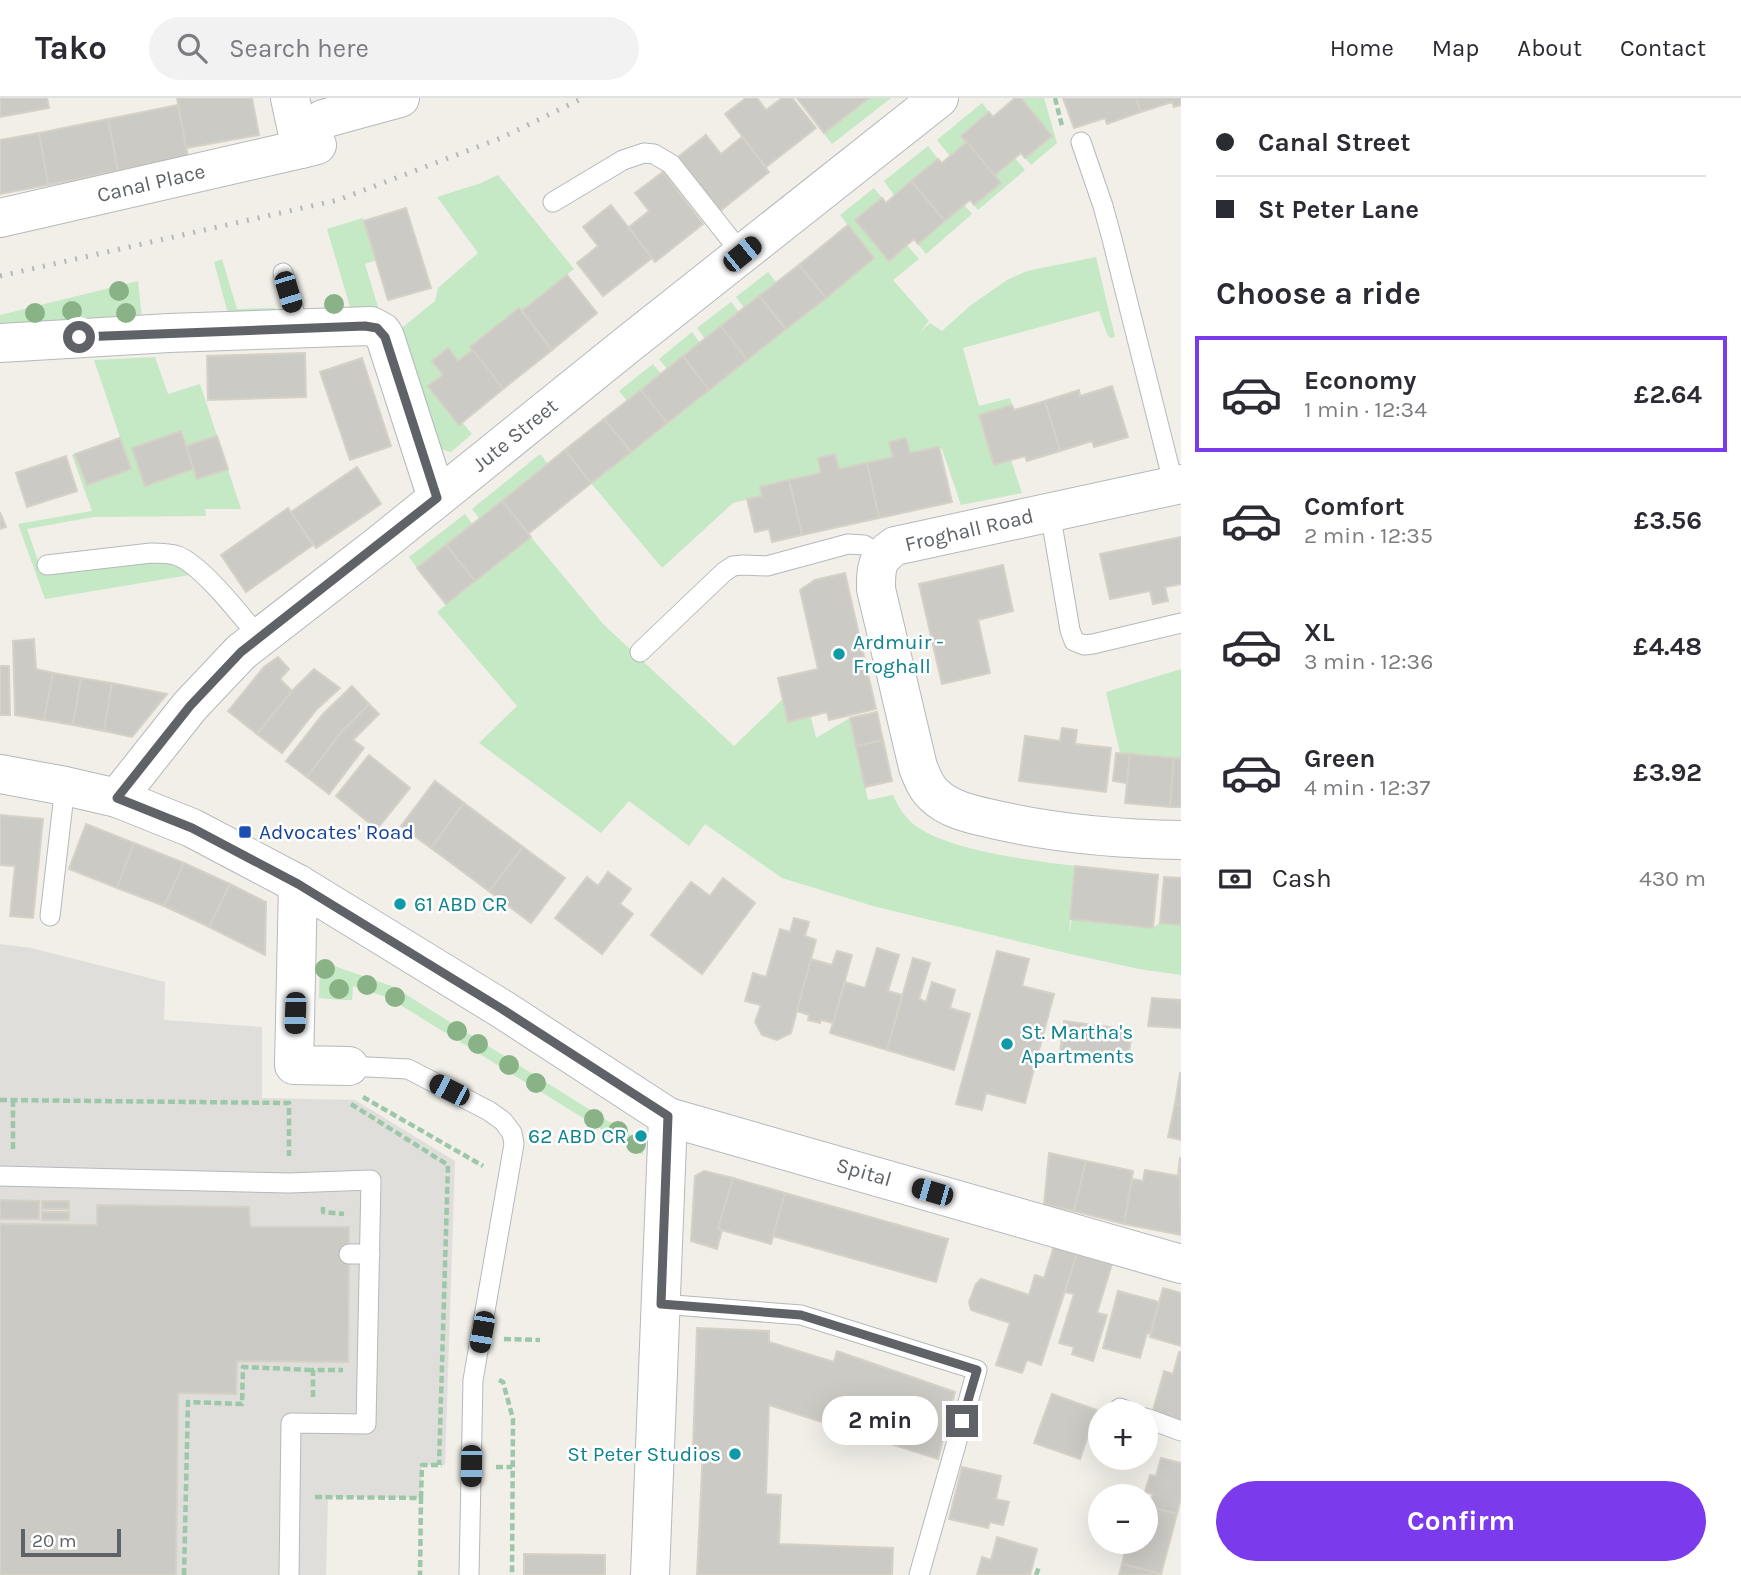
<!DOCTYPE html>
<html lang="en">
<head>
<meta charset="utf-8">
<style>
  :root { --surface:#fff; --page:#f2f2f3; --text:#2b2b33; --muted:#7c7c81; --line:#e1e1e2; --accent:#7c3aed }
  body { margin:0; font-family:Karla,sans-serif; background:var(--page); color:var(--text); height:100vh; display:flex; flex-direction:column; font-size:26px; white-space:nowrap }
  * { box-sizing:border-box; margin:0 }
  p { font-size:23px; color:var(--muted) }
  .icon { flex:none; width:38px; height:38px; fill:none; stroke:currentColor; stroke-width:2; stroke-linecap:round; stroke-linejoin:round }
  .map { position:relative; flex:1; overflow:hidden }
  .drawer { display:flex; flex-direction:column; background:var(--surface); width:560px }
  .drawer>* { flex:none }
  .guide { display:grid; align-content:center; height:154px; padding:0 35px; background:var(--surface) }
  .tools { position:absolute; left:1088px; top:1302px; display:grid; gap:14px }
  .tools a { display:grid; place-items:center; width:70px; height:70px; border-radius:50%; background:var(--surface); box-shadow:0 7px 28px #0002; font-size:35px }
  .scale { position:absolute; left:21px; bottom:18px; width:100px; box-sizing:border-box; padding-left:7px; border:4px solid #5f6368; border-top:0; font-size:19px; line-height:24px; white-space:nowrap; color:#5f6368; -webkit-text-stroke:5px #fff; paint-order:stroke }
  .end { position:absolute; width:32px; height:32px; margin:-16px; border:9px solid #5f6368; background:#fff; box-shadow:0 0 0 4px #fff }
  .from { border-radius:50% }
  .bubble { position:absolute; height:49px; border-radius:24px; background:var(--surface); box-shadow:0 7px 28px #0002; font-size:23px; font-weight:700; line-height:49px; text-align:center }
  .car { position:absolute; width:21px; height:42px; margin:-21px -10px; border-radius:9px; box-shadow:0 0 5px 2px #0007; background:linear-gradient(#222 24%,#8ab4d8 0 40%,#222 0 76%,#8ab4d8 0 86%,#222 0) }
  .guide b { display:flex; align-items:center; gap:24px; height:66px; font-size:26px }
  .guide b+b { border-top:2px solid var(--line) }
  .guide i { width:18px; height:18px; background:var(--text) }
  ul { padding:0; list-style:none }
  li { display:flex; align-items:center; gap:21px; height:116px; margin:0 14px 10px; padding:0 21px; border:4px solid transparent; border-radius:0px }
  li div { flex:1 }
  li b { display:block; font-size:26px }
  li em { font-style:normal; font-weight:700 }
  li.active { border-color:var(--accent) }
  li>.icon { width:63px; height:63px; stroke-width:1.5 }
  h2 { padding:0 35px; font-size:32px; line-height:84px }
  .pay { display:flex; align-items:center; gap:18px; height:77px; padding:0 35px; font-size:26px }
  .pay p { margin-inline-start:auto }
  .primary-button { display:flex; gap:14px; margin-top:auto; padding:14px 35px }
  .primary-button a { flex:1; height:80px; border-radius:42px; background:var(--accent); color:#fff; font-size:28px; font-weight:700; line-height:80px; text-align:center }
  header { display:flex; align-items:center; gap:42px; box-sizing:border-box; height:98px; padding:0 35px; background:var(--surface); border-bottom:2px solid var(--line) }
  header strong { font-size:33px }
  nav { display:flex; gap:38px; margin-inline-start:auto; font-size:24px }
  .search { width:490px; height:63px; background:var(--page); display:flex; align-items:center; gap:18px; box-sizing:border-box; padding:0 24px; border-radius:38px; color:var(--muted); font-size:26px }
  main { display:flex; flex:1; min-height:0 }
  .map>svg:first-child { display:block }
</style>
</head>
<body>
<header>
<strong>Tako</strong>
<div class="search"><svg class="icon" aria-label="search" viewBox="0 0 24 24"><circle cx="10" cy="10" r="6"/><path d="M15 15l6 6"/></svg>Search here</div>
<nav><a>Home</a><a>Map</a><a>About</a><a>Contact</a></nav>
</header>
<main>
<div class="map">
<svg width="1181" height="1477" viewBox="0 0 1181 1477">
  <rect width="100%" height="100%" fill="#f1efe8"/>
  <path fill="#e0deda" d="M0 846 31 850 165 884 164 922 262 929V1000L355 1002 455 1063 445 1367H422L421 1400 328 1399 326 1477H0Z"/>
  <g fill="#c5e8c5">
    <path d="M797 0H891L832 46Z"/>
    <path d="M1021 0H1044L1057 45 1031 67 1025 60 1051 38Z"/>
    <path d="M982 5 989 14 962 38 967 44 950 58 937 42Z"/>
    <path d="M928 48 938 61 894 97 884 83Z"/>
    <path d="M1015 60 1025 72 978 112 974 107 1000 85 994 78Z"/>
    <path d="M498 77 574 171 428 288 459 326 462 324 472 336 451 354 440 351 398 233 435 203 438 190 478 155 437 99 481 85Z"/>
    <path d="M874 90 882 100 855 122 888 162 907 147 919 161 893 182 929 223 920 234 930 225 942 233 971 207 1007 182 1027 173 1096 159 1115 239 1110 240 1107 236 1099 213 963 250 979 308 1010 300 1012 307 979 317 994 367 1011 362 1022 395 961 407 942 351 939 349 761 389 762 398 733 405 662 470 591 385 874 161 840 117Z"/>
    <path d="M964 107 972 116 926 156 918 146Z"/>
    <path d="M363 120 376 162 365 166 378 209H350L327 131Z"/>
    <path d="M222 161 237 211 275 210 276 219H229L214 164Z"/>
    <path d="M768 174 776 184 744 210 736 199Z"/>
    <path d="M138 183 142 221 0 231V217Z"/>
    <path d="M731 204 739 214 705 241 697 230Z"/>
    <path d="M692 234 700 245 667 271 659 261Z"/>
    <path d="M155 259 168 296 200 286 241 411H205L206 418 93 419 27 431 43 477 169 463 184 471 189 477 45 501 18 426 92 413 72 357 120 339 94 262Z"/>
    <path d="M653 266 661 276 627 303 619 293Z"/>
    <path d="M540 356 548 366 479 420 472 411Z"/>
    <path d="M465 416 472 426 417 470 409 459Z"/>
    <path d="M531 439 603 526 734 648 783 601 788 623 811 619 816 640 850 620 868 702 893 697C899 710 905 720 916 728 953 754 1031 762 1075 768L1069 835 1072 821 1152 830 1160 825 1181 827V877L1139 871 1066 855 873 808 782 780 705 726 689 748 629 703 601 735 479 645 517 608 437 514Z"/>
    <path d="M1181 571V660L1120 655 1106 594Z"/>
    <path d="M320 863 394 889 643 1045V1057L389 900 353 888 352 902H342L319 900Z"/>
  </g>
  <g fill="#cccac5" stroke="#d6d1c6" stroke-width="2">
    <path d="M0 0H47L49 10 0 19Z"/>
    <path d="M177 0H252L259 37 186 50Z"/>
    <path d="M746 0H757L766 12 782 0H792L816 30 766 69 725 16Z"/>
    <path d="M797 0H869L824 35Z"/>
    <path d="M1015 0H1021L1052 38 1025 60 1021 55 994 78 961 38 989 14 993 19Z"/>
    <path d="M1063 0H1136L1141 14 1107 26 1105 20 1074 30Z"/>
    <path d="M1136 0H1181V7L1174 9 1172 4 1141 14Z"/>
    <path d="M178 7 188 59 118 73 108 21Z"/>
    <path d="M108 21 118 73 48 87 39 35Z"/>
    <path d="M39 35 48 87 0 96V42Z"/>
    <path d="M706 37 721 56 742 39 769 74 720 113 678 59Z"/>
    <path d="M967 44 1001 85 974 107 970 102 945 123 911 83 938 61 942 65Z"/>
    <path d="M663 74 703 126 655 164 629 129 649 113 635 95Z"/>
    <path d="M911 83 945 123 918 146 914 141 889 163 855 122 882 100 886 105Z"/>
    <path d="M611 107 652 160 603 198 577 165 598 148 583 129Z"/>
    <path d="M406 110 431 190 388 202 364 123Z"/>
    <path d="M848 127 874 160 826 200 799 167Z"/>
    <path d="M799 167 826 200 786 231 759 198Z"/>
    <path d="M567 177 597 215 552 252 522 213Z"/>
    <path d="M759 198 786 231 747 262 721 228Z"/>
    <path d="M519 210 552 252 503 291 470 249Z"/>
    <path d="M721 228 747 262 709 292 683 258Z"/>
    <path d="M448 250 458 263 473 252 503 291 459 327 428 288 443 277 432 263Z"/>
    <path d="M305 255 306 299 208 302 207 258Z"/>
    <path d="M683 258 709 292 667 325 641 292Z"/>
    <path d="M362 260 391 348 350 362 320 274Z"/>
    <path d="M1112 288 1128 339 1094 349 1092 343 1060 353 1045 303 1079 292 1080 298Z"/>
    <path d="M641 292 667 325 631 354 604 321Z"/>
    <path d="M1045 303 1060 353 1027 363 1025 358 994 367 979 317 1012 307 1014 312Z"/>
    <path d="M604 321 631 354 591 385 565 352Z"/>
    <path d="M181 333 193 371 145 388 132 350Z"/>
    <path d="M217 338 228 371 197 381 186 348Z"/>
    <path d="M120 340 131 371 87 387 75 356Z"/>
    <path d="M906 340 910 355 939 349 952 404 879 420 867 365 893 359 889 344Z"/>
    <path d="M565 352 591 385 528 436 502 403Z"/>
    <path d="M835 356 839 371 867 365 879 420 802 437 789 382 821 375 818 360Z"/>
    <path d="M66 358 77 393 27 409 16 375Z"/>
    <path d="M357 369 381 406 316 450 291 414Z"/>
    <path d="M789 382 802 437 772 444 769 431 755 434 747 401 762 398 760 389Z"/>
    <path d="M502 403 531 439 475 483 446 447Z"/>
    <path d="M288 410 313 447 246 494 221 457Z"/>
    <path d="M0 414 6 429 0 431Z"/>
    <path d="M1181 439V486L1165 489 1168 503 1153 506 1150 493 1110 501 1100 456Z"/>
    <path d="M446 447 475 483 446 506 417 470Z"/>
    <path d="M1003 467 1013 513 978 522 990 575 942 586 919 486Z"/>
    <path d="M845 475 876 611 829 622 827 614 788 624 778 580 818 571 800 492 815 482Z"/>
    <path d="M34 541 36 571 53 575 44 622 15 617 13 543Z"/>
    <path d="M278 559 289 571 280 581 292 593 257 636 228 613 264 569Z"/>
    <path d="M0 568H9L10 617H0Z"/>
    <path d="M314 571 340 590 317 611 282 655 257 636 292 593Z"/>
    <path d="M53 575 81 580 73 627 44 622Z"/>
    <path d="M81 580 112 585 104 633 73 627Z"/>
    <path d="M112 585 167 596 132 639 104 633Z"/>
    <path d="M352 588 369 606 343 632 307 679 286 663 323 616Z"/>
    <path d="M369 606 379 616 353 642 364 650 329 696 307 679 343 632Z"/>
    <path d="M877 614 883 642 856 648 850 620Z"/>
    <path d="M1062 630 1077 632 1075 646 1111 650 1106 694 1019 683 1025 638 1060 643Z"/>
    <path d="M883 642 892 683 865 689 856 648Z"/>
    <path d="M1116 655 1130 656 1127 685 1113 683Z"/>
    <path d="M1130 656 1174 660 1170 709 1125 705Z"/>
    <path d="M369 657 410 690 377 731 336 698Z"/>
    <path d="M1174 660H1181V709H1170Z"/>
    <path d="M435 683 464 705 431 750 401 728Z"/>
    <path d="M464 705 523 749 489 793 431 750Z"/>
    <path d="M0 717 43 721 33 820 10 818 15 768 0 767Z"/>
    <path d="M86 726 134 745 117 790 69 771Z"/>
    <path d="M134 745 184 765 164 808 117 790Z"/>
    <path d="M523 749 565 780 531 825 489 793Z"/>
    <path d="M184 765 230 786 209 829 164 808Z"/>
    <path d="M1075 768 1158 777 1153 830 1070 821Z"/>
    <path d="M608 774 631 791 620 806 633 816 602 856 555 820 587 779 598 788Z"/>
    <path d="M1164 779 1181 780V827L1160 825Z"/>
    <path d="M723 780 755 805 702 876 651 837 691 784 710 798Z"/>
    <path d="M230 786 266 804 265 857 209 829Z"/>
    <path d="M794 820 809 824 805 838 816 842 791 935 777 942 762 937 755 924 761 907 745 903 753 875 766 879 780 831 790 834Z"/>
    <path d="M877 850 899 857 888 893 902 897 887 952 830 935 845 884 865 890Z"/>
    <path d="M837 853 852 857 833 925 821 922 820 925 808 922 809 917 797 913 811 861 832 867Z"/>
    <path d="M997 853 1029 861 1022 888 1054 896 1025 1005 986 995 982 1012 956 1006Z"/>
    <path d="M913 860 930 865 919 901 926 904 932 884 955 892 950 910 970 916 954 972 887 952Z"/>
    <path d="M1152 900 1181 902V930L1148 928Z"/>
    <path d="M1064 923 1132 932 1128 963 1060 954Z"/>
    <path d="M1180 975H1181V1007L1175 1006Z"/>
    <path d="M1175 1006 1181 1007V1042L1168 1039Z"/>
    <path d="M1049 1055 1086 1063 1074 1113 1044 1106Z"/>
    <path d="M1180 1059 1181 1137 1124 1126 1132 1081 1143 1083 1145 1072 1178 1078Z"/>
    <path d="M1086 1063 1133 1073 1124 1126 1074 1113Z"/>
    <path d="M704 1073 733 1080 718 1131 722 1132 717 1151 691 1143 695 1078Z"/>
    <path d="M733 1080 785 1095 771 1146 718 1131Z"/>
    <path d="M785 1095 948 1141 936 1184 773 1138Z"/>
    <path d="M0 1102 39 1103V1121H0Z"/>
    <rect x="42" y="1103" width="27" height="8"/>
    <path d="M97 1107 249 1109 250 1129H349L348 1264 237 1263 236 1296 178 1295 176 1477H0V1126L97 1127Z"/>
    <rect x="42" y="1114" width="27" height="8"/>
    <path d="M1054 1148 1077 1156 1041 1267 1027 1262 1022 1275 996 1267 1010 1225 971 1212 969 1204 976 1186 981 1181 1029 1197 1035 1177 1044 1180Z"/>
    <path d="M1077 1156 1112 1166 1097 1215 1107 1217 1093 1263 1072 1256 1074 1249 1059 1245 1074 1196 1065 1194Z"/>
    <path d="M1163 1190 1181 1195V1248L1150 1239Z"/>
    <path d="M1118 1193 1159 1204 1150 1236 1147 1235 1140 1260 1103 1250Z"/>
    <path d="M697 1230 769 1233V1244L834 1264 837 1253 955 1294 938 1361 769 1307 766 1396 781 1397 779 1446 893 1450 892 1477H697L703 1351H693Z"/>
    <path d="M1179 1254H1181V1325L1152 1316 1164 1273 1173 1276Z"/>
    <path d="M1052 1296 1097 1312 1080 1361 1034 1345Z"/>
    <path d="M1161 1360 1181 1365V1400L1177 1416 1149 1409 1153 1396 1145 1394 1150 1377 1156 1378Z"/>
    <path d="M962 1369 1001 1378 996 1401 1009 1404 1003 1427 990 1424 988 1430 949 1421Z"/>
    <path d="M1146 1408 1177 1416 1161 1476 1122 1466 1127 1444H1146Z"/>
    <path d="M997 1439 1037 1451 1030 1477H977L982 1459 991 1462Z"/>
    <path d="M524 1456 605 1457V1477H524Z"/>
    <path d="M1122 1466 1161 1476 1160 1477H1119Z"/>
  </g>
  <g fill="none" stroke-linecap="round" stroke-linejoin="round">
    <g stroke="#b5b8bc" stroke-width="21">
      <g id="service">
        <path d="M1081 44 1103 108 1112 141 1174 388"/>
        <path d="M553 104 623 62 644 55 654 56 671 66 742 156"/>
        <path d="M283 175 299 230"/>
        <path d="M1050 414 1070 532 1074 543 1084 547 1093 546 1181 525"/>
        <path d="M47 467 151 455C160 455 170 455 178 458 203 468 241 518 259 539"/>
        <path d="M640 554 724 474 733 468 743 467 767 468 848 446 864 447 882 457"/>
        <path d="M50 818 65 688"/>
        <path d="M349 968 408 971 489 1013 503 1023 512 1035 514 1046 473 1282 469 1477"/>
        <path d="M0 1078 289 1085 371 1082 366 1326 291 1325 289 1477"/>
        <path d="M349 1156H370"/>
        <path d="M661 1206 801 1217 977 1272 919 1477"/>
        <path d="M1120 1310 1130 1314"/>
        <path d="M1146 1320 1181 1333"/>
      </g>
    </g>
    <g stroke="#b5b8bc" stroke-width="40">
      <g id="minor">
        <path d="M290 0 301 51 317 47"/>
        <path d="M0 120 301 51 323 21 400 0"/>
        <path d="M0 245 169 235 371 228 382 234 385 239 437 400"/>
        <path d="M1181 386 895 448C876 461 876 469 876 491L918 669C922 679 926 690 934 697 948 711 970 716 988 720 1051 735 1116 741 1181 742"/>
        <path d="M0 676 65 688 117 700 192 730 298 786 502 911 668 1019 1181 1166"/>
        <path d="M117 700 190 608 241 554 379 447 627 247 939 0"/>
        <path d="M298 786 294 967 349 968"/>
        <path d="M650 1477 668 1019"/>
      </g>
    </g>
    <g stroke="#9cc7a9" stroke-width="4.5" stroke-dasharray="7 3.5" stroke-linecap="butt">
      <path d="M1055 0 1062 28"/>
      <path d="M363 999 483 1068"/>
      <path d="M0 1002 289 1005V1058"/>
      <path d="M13 1002V1054"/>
      <path d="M351 1006 448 1067 439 1367"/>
      <path d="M323 1109V1114L344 1116"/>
      <path d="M504 1241 540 1242"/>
      <path d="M499 1282 503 1284 513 1321 512 1477"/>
      <path d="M313 1299V1272H343"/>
      <path d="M496 1369H512"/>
      <path d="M315 1399 421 1400 420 1477"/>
      <path d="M421 1400 422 1367H442"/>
      <path d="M184 1477 188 1304 242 1306 243 1269 313 1272"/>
      <path d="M1036 1477 1039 1469"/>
    </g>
    <use href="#service" stroke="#fff" stroke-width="19"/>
    <use href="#minor" stroke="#fff" stroke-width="38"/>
    <path stroke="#b6b7b8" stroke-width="5" stroke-dasharray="2 9" stroke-linecap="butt" d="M0 178 338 102 501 40 583 0"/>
  </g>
  <g fill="#89b387">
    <circle cx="119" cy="193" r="10"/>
    <circle cx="334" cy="206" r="10"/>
    <circle cx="72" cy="213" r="10"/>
    <circle cx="35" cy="215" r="10"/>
    <circle cx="126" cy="215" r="10"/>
    <circle cx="325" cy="871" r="10"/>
    <circle cx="367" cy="887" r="10"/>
    <circle cx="339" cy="891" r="10"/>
    <circle cx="395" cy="899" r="10"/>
    <circle cx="457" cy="933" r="10"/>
    <circle cx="478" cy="946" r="10"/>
    <circle cx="509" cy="967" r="10"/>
    <circle cx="536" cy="985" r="10"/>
    <circle cx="594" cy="1021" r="10"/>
    <circle cx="618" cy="1033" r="10"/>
    <circle cx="636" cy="1046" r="10"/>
  </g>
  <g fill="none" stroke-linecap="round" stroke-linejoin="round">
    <path stroke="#5f6368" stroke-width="9" d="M79 239 365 228 377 230 385 239 437 400 241 554 190 608 117 700 192 730 298 786 502 911 668 1018 661 1206 801 1217 977 1272 962 1323"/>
  </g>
  <g fill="#0f9aa8" stroke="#fff" stroke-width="2.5">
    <circle cx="839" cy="556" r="7"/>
    <circle cx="400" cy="806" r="7"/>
    <circle cx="1007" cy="946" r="7"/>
    <circle cx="641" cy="1038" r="7"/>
    <circle cx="735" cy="1356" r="7"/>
  </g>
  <rect fill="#1a4fb4" stroke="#fff" stroke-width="2.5" x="238" y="727" width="14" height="14" rx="3.5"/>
  <g text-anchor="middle" stroke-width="5" stroke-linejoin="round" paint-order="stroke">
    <g font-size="21" fill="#5f6368" stroke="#fff">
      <text transform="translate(151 85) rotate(-13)" y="7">Canal Place</text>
      <text transform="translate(515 337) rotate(-39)" y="7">Jute Street</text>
      <text transform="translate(969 432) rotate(-13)" y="7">Froghall Road</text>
      <text transform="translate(864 1074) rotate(16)" y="7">Spital</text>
    </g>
    <g font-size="21" fill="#0d838f" stroke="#fff" text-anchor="start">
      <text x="853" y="551">Ardmuir -<tspan x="853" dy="24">Froghall</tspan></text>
      <text x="414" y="813">61 ABD CR</text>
      <text x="1021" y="941">St. Martha's<tspan x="1021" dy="24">Apartments</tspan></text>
      <text x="627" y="1045" text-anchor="end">62 ABD CR</text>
      <text x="721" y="1363" text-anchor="end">St Peter Studios</text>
    </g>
    <g font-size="21" fill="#164399" stroke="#fff" text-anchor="start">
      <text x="259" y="741">Advocates' Road</text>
    </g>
  </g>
</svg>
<div class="tools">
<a>+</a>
<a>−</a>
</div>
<div class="scale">20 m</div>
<i class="end from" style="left:79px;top:239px"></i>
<i class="end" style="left:962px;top:1323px"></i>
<div class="bubble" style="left:822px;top:1298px;width:116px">2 min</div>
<i class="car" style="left:742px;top:156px;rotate:51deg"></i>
<i class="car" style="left:288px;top:194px;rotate:163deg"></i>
<i class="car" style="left:295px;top:915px;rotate:182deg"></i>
<i class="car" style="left:449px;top:992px;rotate:297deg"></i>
<i class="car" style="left:932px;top:1094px;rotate:286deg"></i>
<i class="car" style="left:482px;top:1234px;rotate:190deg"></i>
<i class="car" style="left:471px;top:1368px;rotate:181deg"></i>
</div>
<section class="drawer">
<div class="guide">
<b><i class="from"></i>Canal Street</b>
<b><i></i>St Peter Lane</b>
</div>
<h2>Choose a ride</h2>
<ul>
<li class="active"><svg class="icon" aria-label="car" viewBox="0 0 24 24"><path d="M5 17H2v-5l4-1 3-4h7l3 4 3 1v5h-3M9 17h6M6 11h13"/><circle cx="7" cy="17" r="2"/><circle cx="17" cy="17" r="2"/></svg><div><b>Economy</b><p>1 min · 12:34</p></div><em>£2.64</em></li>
<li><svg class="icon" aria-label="car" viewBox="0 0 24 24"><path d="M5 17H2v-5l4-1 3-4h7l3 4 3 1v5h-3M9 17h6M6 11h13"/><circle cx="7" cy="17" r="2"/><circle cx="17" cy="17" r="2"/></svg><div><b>Comfort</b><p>2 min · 12:35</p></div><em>£3.56</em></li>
<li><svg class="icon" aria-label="car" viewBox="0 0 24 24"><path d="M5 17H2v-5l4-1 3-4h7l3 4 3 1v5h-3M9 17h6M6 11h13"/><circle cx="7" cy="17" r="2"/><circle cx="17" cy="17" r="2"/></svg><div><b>XL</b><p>3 min · 12:36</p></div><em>£4.48</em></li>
<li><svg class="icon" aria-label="car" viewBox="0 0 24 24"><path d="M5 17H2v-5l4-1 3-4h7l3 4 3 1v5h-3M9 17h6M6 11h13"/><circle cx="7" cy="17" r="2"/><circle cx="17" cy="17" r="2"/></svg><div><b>Green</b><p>4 min · 12:37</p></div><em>£3.92</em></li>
</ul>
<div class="pay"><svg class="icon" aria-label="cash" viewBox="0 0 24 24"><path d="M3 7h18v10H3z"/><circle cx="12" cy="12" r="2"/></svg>Cash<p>430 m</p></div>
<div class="primary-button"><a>Confirm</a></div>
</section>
</main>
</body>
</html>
